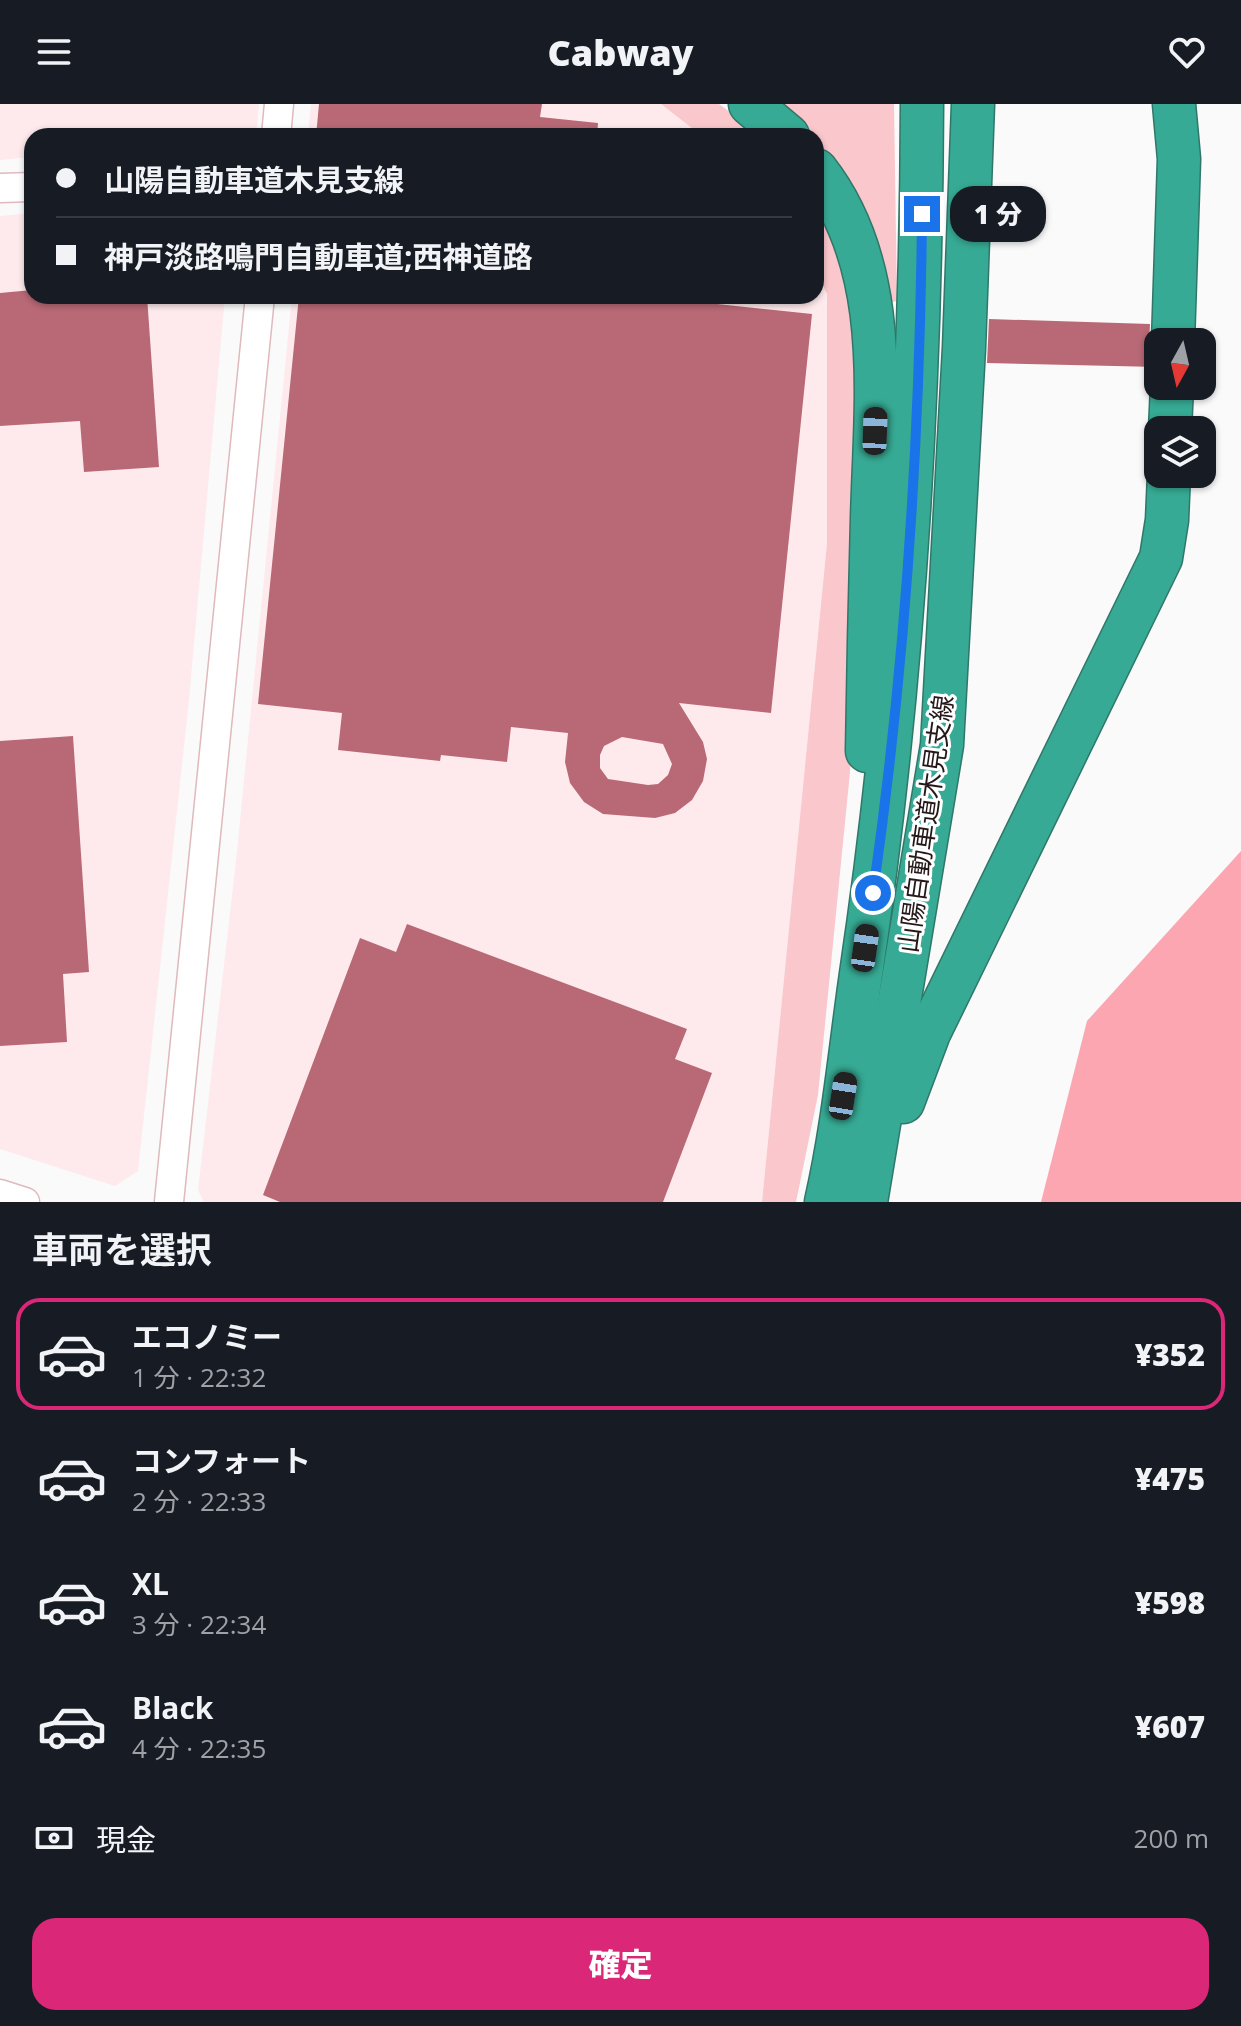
<!DOCTYPE html>
<html lang="ja">
<head>
<meta charset="utf-8">
<style>
  :root { --surface:#171b24; --page:#20242c; --text:#f1f3f6; --muted:#9ea1a6; --line:#363941; --accent:#db2777 }
  body { margin:0; font-family:"Open Sans","Noto Sans JP",sans-serif; background:var(--page); color:var(--text); height:100vh; display:flex; flex-direction:column; font-size:30px; white-space:nowrap }
  * { box-sizing:border-box; margin:0 }
  p { font-size:26px; color:var(--muted) }
  .icon { flex:none; width:44px; height:44px; fill:none; stroke:currentColor; stroke-width:2; stroke-linecap:round; stroke-linejoin:round }
  .map { position:relative; height:1098px; overflow:hidden }
  .sheet { display:flex; flex-direction:column; background:var(--surface); flex:1 }
  .sheet>* { flex:none }
  .banner { position:absolute; left:24px; top:24px; width:800px; height:176px; border-radius:24px; box-shadow:0 2px 6px #0004; display:grid; align-content:center; height:176px; padding:0 32px; background:var(--surface) }
  .needle { width:52px; rotate:188deg }
  .fabs { position:absolute; left:1144px; top:224px; display:grid; gap:16px }
  .fabs a { display:grid; place-items:center; width:72px; height:72px; border-radius:16px; background:var(--surface); box-shadow:0 2px 6px #0004; font-size:40px }
  .end { position:absolute; width:36px; height:36px; margin:-18px; border:10px solid #1a73e8; background:#fff; box-shadow:0 0 0 4px #fff }
  .from { border-radius:50% }
  .bubble { position:absolute; height:56px; border-radius:24px; background:var(--surface); box-shadow:0 2px 6px #0004; font-size:26px; font-weight:800; line-height:56px; text-align:center }
  .car { position:absolute; width:24px; height:48px; margin:-24px -12px; border-radius:10px; box-shadow:0 0 6px 2px #0007; background:linear-gradient(#222 24%,#8ab4d8 0 40%,#222 0 76%,#8ab4d8 0 86%,#222 0) }
  .banner b { display:flex; align-items:center; gap:28px; height:76px; font-size:30px }
  .banner b+b { border-top:2px solid var(--line) }
  .banner i { width:20px; height:20px; background:var(--text) }
  ul { padding:0; list-style:none }
  li { display:flex; align-items:center; gap:24px; height:112px; margin:0 16px 12px; padding:0 16px; border:4px solid transparent; border-radius:24px }
  li div { flex:1 }
  li b { display:block; font-size:30px }
  li em { font-style:normal; font-weight:800 }
  li.current { border-color:var(--accent) }
  li>.icon { width:72px; height:72px; stroke-width:1.5 }
  h2 { padding:0 32px; font-size:36px; line-height:96px }
  .pay { display:flex; align-items:center; gap:20px; height:88px; padding:0 32px; font-size:30px }
  .pay p { margin-inline-start:auto }
  .button { display:flex; gap:16px; margin-top:auto; padding:16px 32px }
  .button a { flex:1; height:92px; border-radius:24px; background:var(--accent); color:#fff; font-size:32px; font-weight:800; line-height:92px; text-align:center }
  header { display:flex; justify-content:space-between; align-items:center; height:104px; padding:0 32px; background:var(--surface); font-size:36px; font-weight:800 }
  .map>svg:first-child { display:block }
</style>
</head>
<body>
<header><svg class="icon" aria-label="menu" viewBox="0 0 24 24"><path d="M4 6h16M4 12h16M4 18h16"/></svg>Cabway<svg class="icon" aria-label="heart" viewBox="0 0 24 24"><path d="M12 20l-8-8c-3-5 5-10 8-4 3-6 11-1 8 4z"/></svg></header>
<div class="map">
<svg width="1241" height="1098" viewBox="0 0 1241 1098">
  <rect width="100%" height="100%" fill="#fafafa"/>
  <g fill="#feeaec">
    <path d="M0 0H259L256 32H32V53L0 56Z"/>
    <path d="M311 0H661L702 32H308Z"/>
    <path d="M32 109V192H225L189 596 138 1067 115 1082 0 1045V112Z"/>
    <path d="M816 168 827 190V439L762 1098H204L198 1086 236 757 292 192H816Z"/>
  </g>
  <g fill="#fac7cc">
    <path d="M661 0H719L762 32H702Z"/>
    <path d="M768 0H894L897 197 883 200 816 55V32H796Z"/>
    <path d="M816 99 838 138 852 205 858 344 850 668 818 991 796 1098H762L827 439V190L816 168Z"/>
  </g>
  <path fill="#fba6b1" d="M1241 747V1098H1041L1087 917Z"/>
  <g fill="#b86975" fill-rule="evenodd">
    <path d="M319 0H542L540 13 598 19 597 32H316Z"/>
    <path d="M32 186V192H147L159 363 84 368 80 317 0 322V189Z"/>
    <path d="M299 192H642L812 210 771 609 679 599 703 638 707 655 703 677 692 696 675 709 655 714 603 710 584 698 570 679 565 658 568 629 511 623 507 658 441 651 440 657 338 646 342 609 258 600ZM622 633 663 640 672 660 668 671 658 680 648 681 608 675 600 664V651L604 642Z"/>
    <path d="M989 215 1150 220 1149 238 1158 263 987 259Z"/>
    <path d="M73 632 89 868 63 870 67 938 0 942V637Z"/>
    <path d="M407 820 687 925 675 955 712 969 663 1098H280L263 1091 360 834 396 848Z"/>
  </g>
  <g fill="none" stroke-linecap="round" stroke-linejoin="round">
    <g stroke="#dfb9bd" stroke-width="31">
      <g id="tertiary">
        <path d="M276 32 279 0"/>
        <path d="M0 84 32 83"/>
        <path d="M0 1090 25 1098"/>
        <path d="M169 1098 260 192"/>
      </g>
    </g>
    <g stroke="#307769" stroke-width="45">
      <g id="motorway">
        <path d="M750 0 788 32"/>
        <path d="M816 66C893 164 875 298 872 414 870 492 868 569 867 647"/>
        <path d="M1173 238 1179 55 1174 0"/>
        <path d="M1170 326 1172 282"/>
        <path d="M903 998 929 929 1161 454 1167 416 1169 370"/>
        <path d="M826 1098C843 1024 850 946 861 870 904 581 921 292 922 0"/>
        <path d="M866 1098 942 641 964 244 973 0"/>
      </g>
    </g>
    <use href="#tertiary" stroke="#fff" stroke-width="28"/>
    <use href="#motorway" stroke="#36aa94" stroke-width="42"/>
  </g>
  <g fill="none" stroke-linecap="round" stroke-linejoin="round">
    <path stroke="#1a73e8" stroke-width="10" d="M873 789C905 564 920 336 922 110"/>
  </g>
  <g text-anchor="middle" stroke-width="6" stroke-linejoin="round" paint-order="stroke">
    <g font-size="26" fill="#251819" stroke="#fff">
      <text transform="translate(926 720) rotate(-82)" y="9">山陽自動車道木見支線</text>
    </g>
  </g>
</svg>
<div class="fabs">
<a><svg class="needle" viewBox="-14 -14 28 28"><path d="M0-13l5 13h-10z" fill="#e53935"/><path d="M0 13l5-13h-10z" fill="#9ea1a6"/></svg></a>
<a><svg class="icon" aria-label="layers" viewBox="0 0 24 24"><path d="M12 4l9 5-9 5-9-5zM3 14l9 5 9-5"/></svg></a>
</div>
<i class="end from" style="left:873px;top:789px"></i>
<i class="end" style="left:922px;top:110px"></i>
<div class="bubble" style="left:950px;top:82px;width:96px">1 分</div>
<i class="car" style="left:875px;top:327px;rotate:2deg"></i>
<i class="car" style="left:865px;top:844px;rotate:8deg"></i>
<i class="car" style="left:843px;top:992px;rotate:9deg"></i>
<div class="banner">
<b><i class="from"></i>山陽自動車道木見支線</b>
<b><i></i>神戸淡路鳴門自動車道;西神道路</b>
</div>
</div>
<section class="sheet">
<h2>車両を選択</h2>
<ul>
<li class="current"><svg class="icon" aria-label="car" viewBox="0 0 24 24"><path d="M5 17H2v-5l4-1 3-4h7l3 4 3 1v5h-3M9 17h6M6 11h13"/><circle cx="7" cy="17" r="2"/><circle cx="17" cy="17" r="2"/></svg><div><b>エコノミー</b><p>1 分 · 22:32</p></div><em>¥352</em></li>
<li><svg class="icon" aria-label="car" viewBox="0 0 24 24"><path d="M5 17H2v-5l4-1 3-4h7l3 4 3 1v5h-3M9 17h6M6 11h13"/><circle cx="7" cy="17" r="2"/><circle cx="17" cy="17" r="2"/></svg><div><b>コンフォート</b><p>2 分 · 22:33</p></div><em>¥475</em></li>
<li><svg class="icon" aria-label="car" viewBox="0 0 24 24"><path d="M5 17H2v-5l4-1 3-4h7l3 4 3 1v5h-3M9 17h6M6 11h13"/><circle cx="7" cy="17" r="2"/><circle cx="17" cy="17" r="2"/></svg><div><b>XL</b><p>3 分 · 22:34</p></div><em>¥598</em></li>
<li><svg class="icon" aria-label="car" viewBox="0 0 24 24"><path d="M5 17H2v-5l4-1 3-4h7l3 4 3 1v5h-3M9 17h6M6 11h13"/><circle cx="7" cy="17" r="2"/><circle cx="17" cy="17" r="2"/></svg><div><b>Black</b><p>4 分 · 22:35</p></div><em>¥607</em></li>
</ul>
<div class="pay"><svg class="icon" aria-label="cash" viewBox="0 0 24 24"><path d="M3 7h18v10H3z"/><circle cx="12" cy="12" r="2"/></svg>現金<p>200 m</p></div>
<div class="button"><a>確定</a></div>
</section>
</body>
</html>
